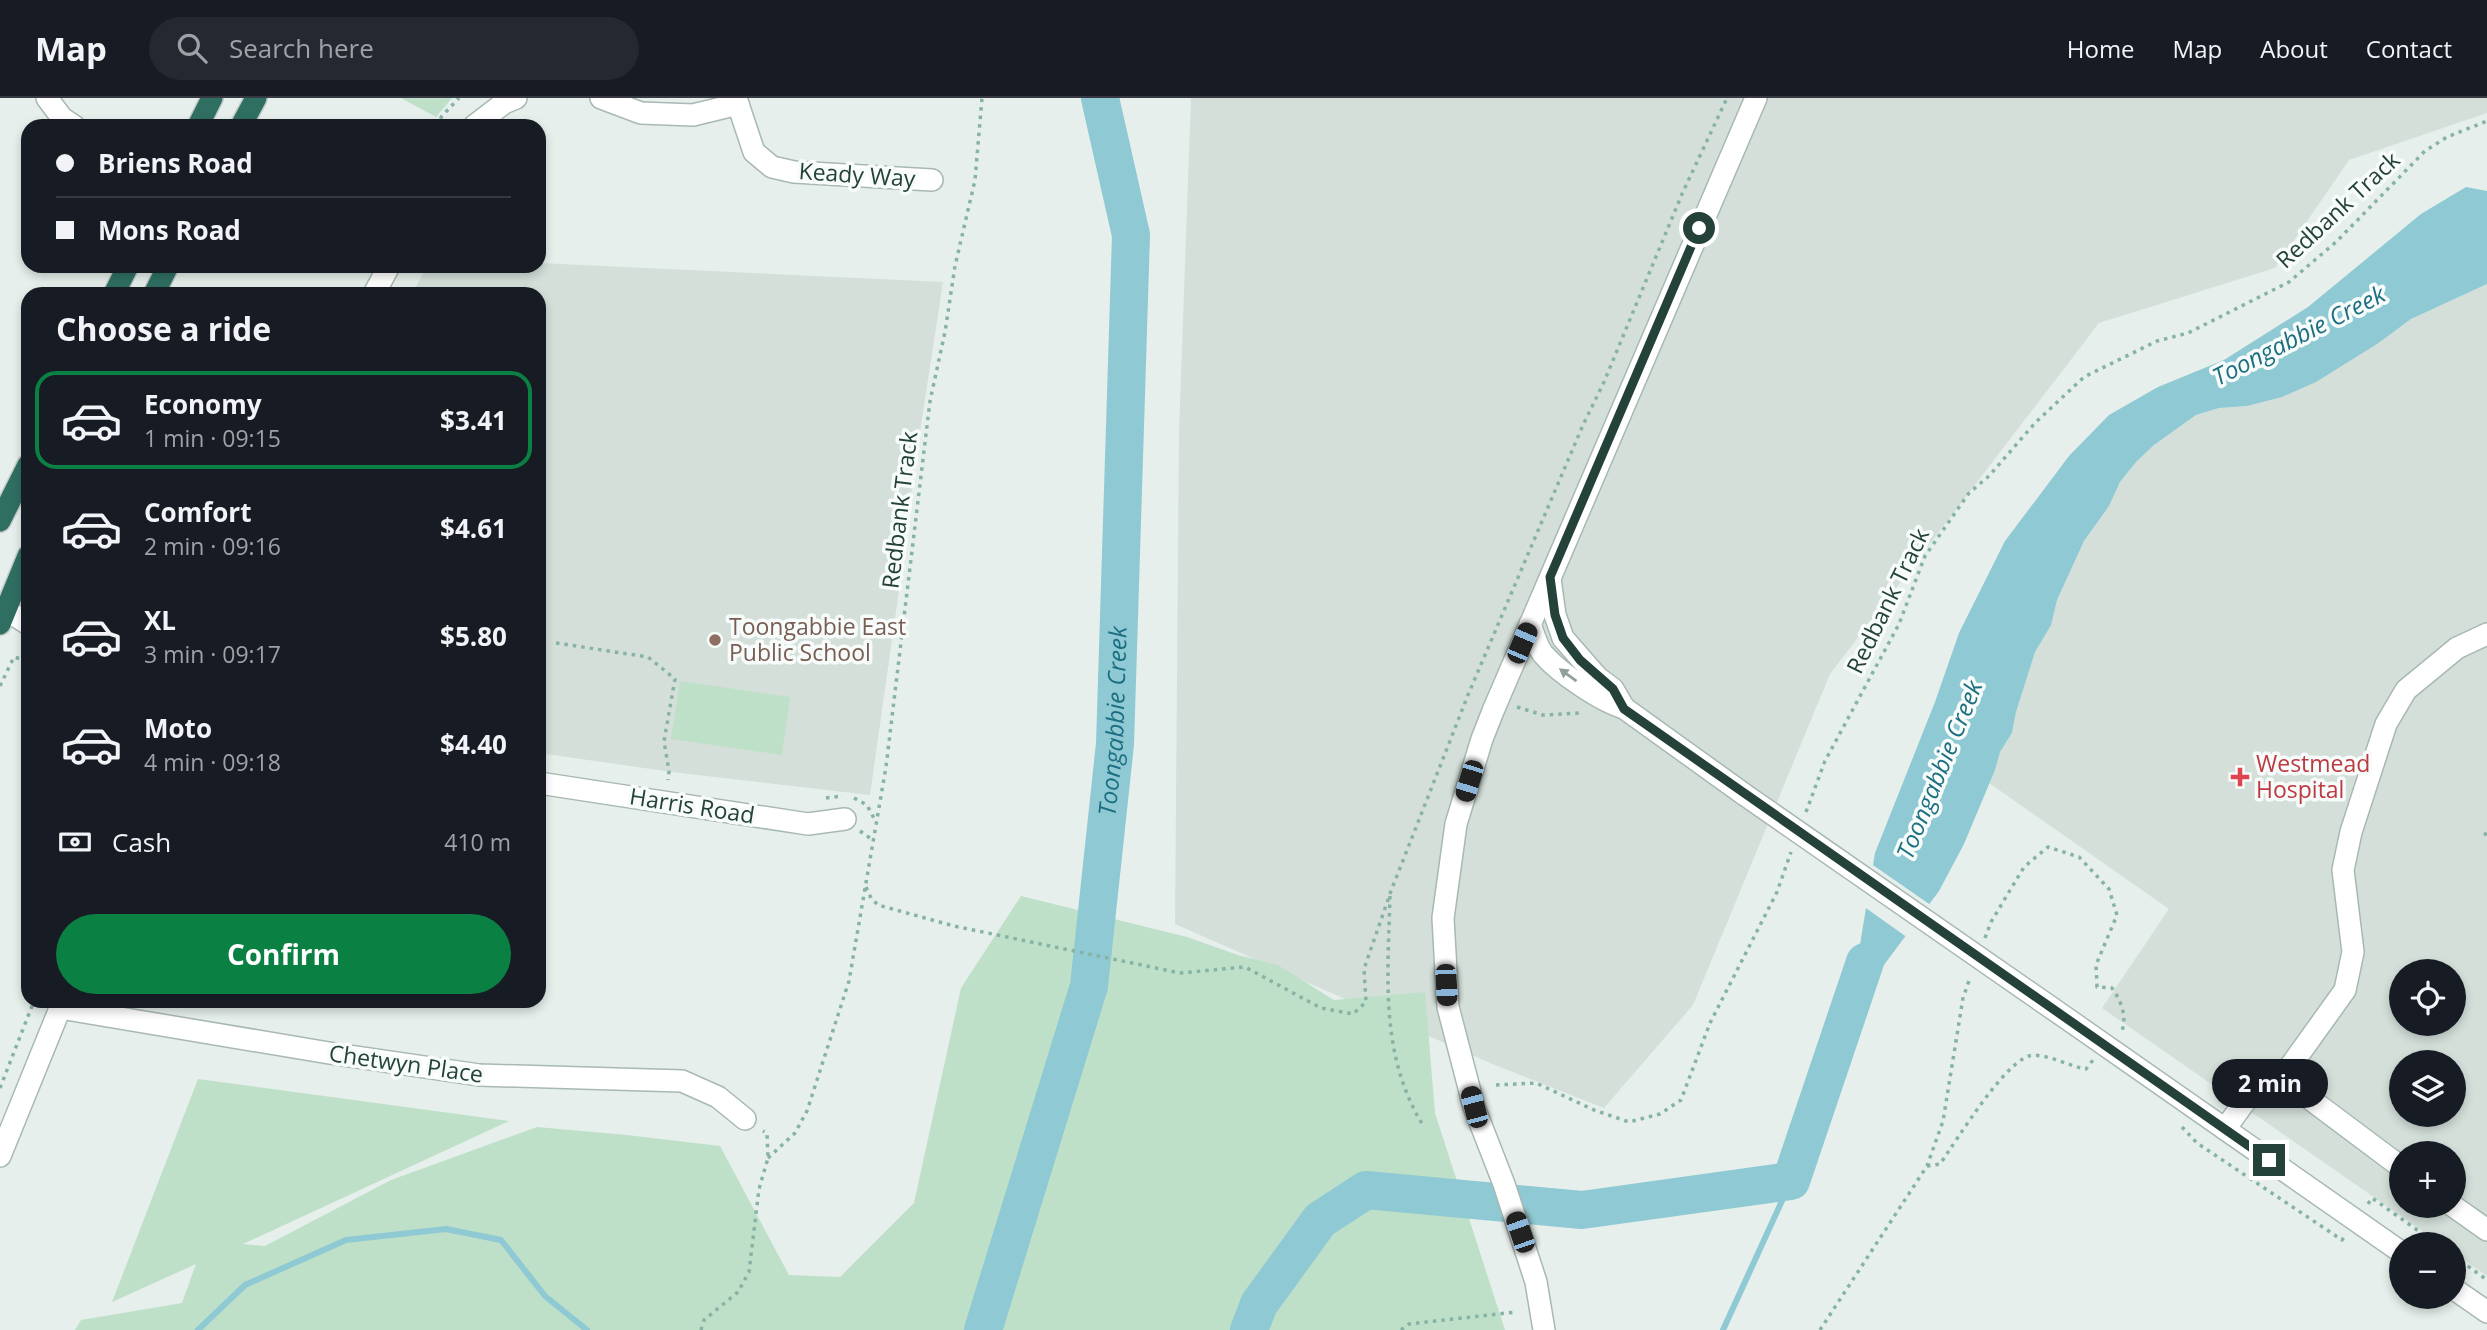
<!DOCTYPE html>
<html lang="en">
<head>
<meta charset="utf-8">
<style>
  :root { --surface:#171b24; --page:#242831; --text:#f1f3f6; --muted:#9ea1a6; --line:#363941; --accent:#0b8043 }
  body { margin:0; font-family:"Open Sans",sans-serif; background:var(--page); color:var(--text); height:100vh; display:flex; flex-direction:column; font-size:26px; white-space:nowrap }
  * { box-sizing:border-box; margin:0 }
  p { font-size:23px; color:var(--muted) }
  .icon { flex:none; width:38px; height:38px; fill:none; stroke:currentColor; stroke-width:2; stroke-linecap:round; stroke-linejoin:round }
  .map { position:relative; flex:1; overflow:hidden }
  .panel { position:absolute; left:21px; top:189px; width:525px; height:721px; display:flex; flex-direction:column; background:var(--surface); border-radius:21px; box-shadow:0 4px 10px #0003 }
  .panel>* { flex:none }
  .hud { position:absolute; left:21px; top:21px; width:525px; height:154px; border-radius:21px; box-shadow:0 4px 10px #0003; display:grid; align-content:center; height:154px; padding:0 35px; background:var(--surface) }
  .fabs { position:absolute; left:2389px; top:861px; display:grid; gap:14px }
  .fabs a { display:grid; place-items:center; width:77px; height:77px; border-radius:50%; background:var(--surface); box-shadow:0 4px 10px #0003; font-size:35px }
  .end { position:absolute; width:32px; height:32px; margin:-16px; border:9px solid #24423a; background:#fff; box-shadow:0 0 0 4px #fff }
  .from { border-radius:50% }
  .bubble { position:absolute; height:49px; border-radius:24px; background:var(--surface); box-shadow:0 4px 10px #0003; font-size:23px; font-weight:700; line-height:49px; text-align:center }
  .car { position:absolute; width:21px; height:42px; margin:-21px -10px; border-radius:9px; box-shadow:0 0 5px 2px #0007; background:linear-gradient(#222 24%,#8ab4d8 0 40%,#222 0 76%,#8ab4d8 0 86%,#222 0) }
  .hud b { display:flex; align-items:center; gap:24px; height:66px; font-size:26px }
  .hud b+b { border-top:2px solid var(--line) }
  .hud i { width:18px; height:18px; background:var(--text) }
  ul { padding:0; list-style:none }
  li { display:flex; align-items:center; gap:21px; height:98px; margin:0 14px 10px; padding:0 21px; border:4px solid transparent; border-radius:21px }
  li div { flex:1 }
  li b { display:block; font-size:26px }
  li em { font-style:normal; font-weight:700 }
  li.current { border-color:var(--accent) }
  li>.icon { width:63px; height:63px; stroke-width:1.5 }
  h2 { padding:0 35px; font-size:32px; line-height:84px }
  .pay { display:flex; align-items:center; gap:18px; height:77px; padding:0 35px; font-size:26px }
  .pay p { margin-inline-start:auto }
  .action { display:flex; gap:14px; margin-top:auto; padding:14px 35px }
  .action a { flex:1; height:80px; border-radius:42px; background:var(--accent); color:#fff; font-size:28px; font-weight:700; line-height:80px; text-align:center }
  header { display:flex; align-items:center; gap:42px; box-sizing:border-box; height:98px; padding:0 35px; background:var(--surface); border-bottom:2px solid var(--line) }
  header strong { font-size:33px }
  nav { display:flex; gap:38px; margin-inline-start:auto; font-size:24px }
  .search { width:490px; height:63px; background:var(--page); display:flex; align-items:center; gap:18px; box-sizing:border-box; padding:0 24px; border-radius:38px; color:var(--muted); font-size:26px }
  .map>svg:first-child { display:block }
</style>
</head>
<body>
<header>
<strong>Map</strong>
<div class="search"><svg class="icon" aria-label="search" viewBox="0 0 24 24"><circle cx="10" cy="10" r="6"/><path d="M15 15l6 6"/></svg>Search here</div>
<nav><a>Home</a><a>Map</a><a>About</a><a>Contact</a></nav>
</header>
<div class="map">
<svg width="2487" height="1232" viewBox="0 0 2487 1232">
  <rect width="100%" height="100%" fill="#e6efeb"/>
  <g fill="#d4dfda" fill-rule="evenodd">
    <path d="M1191 0H2487V15L2349 62 2275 170 2099 225 1830 576 1693 907 1604 1010 1490 965 1175 826 1179 333Z"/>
    <path d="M539 165 943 184 913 379 908 429 870 697 672 674 539 655V196H412L427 168H539Z"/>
    <path d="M2487 186V1178L2454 1155V1146H2441L2102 910 2169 811 1989 685 2000 654 2012 635 2016 614 2035 554 2050 527 2057 502 2084 443 2109 408 2120 384 2136 364 2154 347 2196 317 2219 310 2247 308 2352 261 2411 221ZM2401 873H2454V926H2401ZM2401 964H2454V1017H2401ZM2401 1055H2454V1108H2401Z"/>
  </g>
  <g fill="#bfe0c8">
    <path d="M401 0H452L436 19Z"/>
    <path d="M680 583 790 599 782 657 671 641Z"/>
    <path d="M1021 798 1187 839 1238 857 1278 867 1334 902 1425 894 1435 1015 1505 1232H75L81 1222 182 1205 196 1166 112 1204 198 981 509 1023 243 1146 265 1148 391 1082 537 1029 627 1037 720 1048 789 1177 840 1179 914 1105 961 890Z"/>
  </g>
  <path fill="#8ec9d4" d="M2466 89 2487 93V186L2411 221 2377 246 2316 284 2282 299 2247 308 2219 310 2196 317 2154 347 2136 364 2120 384 2109 408 2084 443 2057 502 2051 527 2035 554 2016 614 2012 635 2000 654 1995 672 1964 746 1939 793 1849 914 1875 755 1935 604 1959 535 2005 443 2069 358 2109 317 2158 289 2224 262 2308 209 2421 116Z"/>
  <path fill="#e6efeb" d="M1870 765 1932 808 1908 840 1863 808Z"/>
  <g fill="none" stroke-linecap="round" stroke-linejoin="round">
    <g stroke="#8ec9d4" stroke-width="6">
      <path d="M198 1232 245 1187 346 1142 446 1131 501 1142 545 1198 587 1232"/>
      <path d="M1723 1232 1791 1083"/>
    </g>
    <g stroke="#8ec9d4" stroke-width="38">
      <path id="s1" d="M983 1232 1089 888 1115 646 1131 137 1100 0"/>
      <path d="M1249 1232 1259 1206 1320 1122 1366 1092 1582 1112 1791 1083 1865 864"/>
    </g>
    <g stroke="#a8b8b2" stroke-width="24">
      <g id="minor">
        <path d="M47 0 62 20 74 28"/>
        <path d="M601 0 641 15 693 17 738 6"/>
        <path d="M738 6 754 54 772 69 794 74 932 82"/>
        <path d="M474 28 504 5 516 0"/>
        <path d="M374 196 389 168"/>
        <path d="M1550 481 1555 517 1563 540 1597 579 1613 591 1624 610"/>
        <path d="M0 508 28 526"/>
        <path d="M1530 526C1534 536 1536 547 1543 556 1559 575 1601 603 1624 610L1745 697"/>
        <path d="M539 685 808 726 845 721"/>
        <path d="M60 910 329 955 479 977 682 983 718 999 745 1021"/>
        <path d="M2079 929 2401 1154"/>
        <path d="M2282 980 2401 1069"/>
        <path d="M2225 1031 2246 1002 2282 980 2345 892 2353 854 2343 772 2351 734 2386 626 2406 592 2457 550 2487 536"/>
        <path d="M0 1058 63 903"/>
        <path d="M2453 1108 2487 1132"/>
        <path d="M2454 1191 2487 1214"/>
        <path d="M1544 1232 1536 1184 1504 1086 1474 1009 1448 909 1443 820 1456 726 1482 641 1493 613 1756 0"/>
      </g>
    </g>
    <g stroke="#c2cac8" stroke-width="24">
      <g id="highway">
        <path d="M198 28 212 0"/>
        <path d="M241 28 256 0"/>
        <path d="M114 196 128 168"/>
        <path d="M154 196 168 168"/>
        <path d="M0 423 28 367"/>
        <path d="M0 526 28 458"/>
      </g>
    </g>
    <g stroke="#86b3a5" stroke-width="3.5" stroke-dasharray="3.5 5" stroke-linecap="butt">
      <path d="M436 28 442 18 459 0"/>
      <path d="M556 545 648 559 675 581 664 643 669 673 668 682"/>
      <path d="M0 588 14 559 28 563"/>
      <path d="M1517 609 1543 617 1581 615"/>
      <path d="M826 700 843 698"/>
      <path d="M854 700 867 707 876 724"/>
      <path d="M1806 714 1825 663 1899 526 1925 458 1969 395 1989 378 2035 325 2084 279 2157 243 2188 235 2289 184 2336 144 2425 53 2447 39 2487 23"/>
      <path d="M860 733 874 743"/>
      <path d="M2484 735 2487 737"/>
      <path d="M866 789 871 800 878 807 954 828 1180 875 1245 869 1321 910 1353 916 1366 904 1364 871 1391 793 1468 597 1583 327 1604 284 1682 96 1727 0"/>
      <path d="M1390 798C1388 878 1379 957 1424 1029"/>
      <path d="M1985 840 1991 824 2024 769 2048 749 2079 759 2109 791 2117 817 2096 867 2097 889 2112 890C2121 903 2127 917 2122 933"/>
      <path d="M1496 987 1536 985 1594 1012 1629 1024 1660 1016 1681 1002 1710 925 1777 794 1791 754"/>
      <path d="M0 990 34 903"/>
      <path d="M2182 1029 2197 1045 2342 1142 2345 1138"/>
      <path d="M768 1060 795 1035 807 1013 849 883 886 669 930 303 945 234 955 168 975 82 982 0"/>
      <path d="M1927 1068 1940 1066C1957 1042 2003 966 2029 958 2044 954 2071 969 2086 971L2093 962"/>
      <path d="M2368 1106 2372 1100 2437 1146"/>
      <path d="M2454 1158 2487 1182"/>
      <path d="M701 1232 704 1222 738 1194 749 1174 759 1091 768 1060 767 1035 763 1033"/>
      <path d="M1401 1232 1409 1226 1516 1214"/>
      <path d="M1820 1232 1927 1068 1943 1023 1963 900 1970 880"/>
    </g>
    <use href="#minor" stroke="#fff" stroke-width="21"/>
    <use href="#highway" stroke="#2f6f62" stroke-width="21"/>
    <g stroke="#a8b8b2" stroke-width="24" stroke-linecap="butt">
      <path id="minor-bridge" d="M1745 697 2079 929"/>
    </g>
    <use href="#minor-bridge" stroke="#fff" stroke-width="21"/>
  </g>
  <defs><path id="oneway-solid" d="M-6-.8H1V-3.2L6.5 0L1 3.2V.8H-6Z" transform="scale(1.75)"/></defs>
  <use fill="#92a09c" href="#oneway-solid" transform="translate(1568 577) rotate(-144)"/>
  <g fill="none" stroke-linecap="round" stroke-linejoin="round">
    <path stroke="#24423a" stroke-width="9" d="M1699 130 1550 479 1555 517 1563 540 1580 562 1613 591 1624 611 2269 1062"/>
  </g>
  <circle fill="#8d6e63" stroke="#f7fbf9" stroke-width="2.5" cx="715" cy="542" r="7"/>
  <path fill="#e0444e" stroke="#f7fbf9" stroke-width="2.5" d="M2236.5 668.5h7v7h7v7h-7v7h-7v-7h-7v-7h7z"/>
  <g text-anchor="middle" stroke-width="7" stroke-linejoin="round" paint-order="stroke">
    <g font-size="23" fill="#24423a" stroke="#f7fbf9">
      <text transform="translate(857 77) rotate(4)" y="8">Keady Way</text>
      <text transform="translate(2338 112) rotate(-43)" y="8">Redbank Track</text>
      <text transform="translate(900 412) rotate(-83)" y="8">Redbank Track</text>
      <text transform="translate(1888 503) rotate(-64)" y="8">Redbank Track</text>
      <text transform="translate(692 708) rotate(9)" y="8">Harris Road</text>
      <text transform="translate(406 966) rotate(8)" y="8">Chetwyn Place</text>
    </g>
    <g font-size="23" fill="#785e54" stroke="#f7fbf9" text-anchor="start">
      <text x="729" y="537">Toongabbie East<tspan x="729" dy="26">Public School</tspan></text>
    </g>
    <g font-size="23" fill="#be3a42" stroke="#f7fbf9" text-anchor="start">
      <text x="2256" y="674">Westmead<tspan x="2256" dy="26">Hospital</tspan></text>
    </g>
    <g font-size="24" font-style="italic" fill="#1c6f80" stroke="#f7fbf9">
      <text transform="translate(2299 238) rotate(-27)" y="8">Toongabbie Creek</text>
      <text dy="8" stroke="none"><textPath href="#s1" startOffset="626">Toongabbie Creek</textPath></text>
      <text transform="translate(1940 672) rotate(-68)" y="8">Toongabbie Creek</text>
    </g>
  </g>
</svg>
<div class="fabs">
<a><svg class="icon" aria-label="locate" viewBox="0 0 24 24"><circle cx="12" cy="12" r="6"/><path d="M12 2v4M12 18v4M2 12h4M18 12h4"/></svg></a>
<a><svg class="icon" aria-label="layers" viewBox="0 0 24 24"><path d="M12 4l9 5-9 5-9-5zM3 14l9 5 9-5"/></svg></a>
<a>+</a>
<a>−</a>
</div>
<i class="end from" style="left:1699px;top:130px"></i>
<i class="end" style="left:2269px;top:1062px"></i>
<div class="bubble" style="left:2212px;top:961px;width:116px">2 min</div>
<i class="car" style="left:1522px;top:545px;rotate:23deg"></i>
<i class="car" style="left:1469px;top:683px;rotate:197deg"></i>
<i class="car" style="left:1446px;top:887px;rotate:177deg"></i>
<i class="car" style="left:1474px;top:1009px;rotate:345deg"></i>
<i class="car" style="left:1520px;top:1134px;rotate:341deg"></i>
<div class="hud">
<b><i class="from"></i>Briens Road</b>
<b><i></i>Mons Road</b>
</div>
<section class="panel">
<h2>Choose a ride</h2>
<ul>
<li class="current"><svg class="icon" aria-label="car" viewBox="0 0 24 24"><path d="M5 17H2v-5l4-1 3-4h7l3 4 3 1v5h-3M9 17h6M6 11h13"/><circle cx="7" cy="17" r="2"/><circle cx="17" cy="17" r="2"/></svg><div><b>Economy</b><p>1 min · 09:15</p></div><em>$3.41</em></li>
<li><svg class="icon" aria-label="car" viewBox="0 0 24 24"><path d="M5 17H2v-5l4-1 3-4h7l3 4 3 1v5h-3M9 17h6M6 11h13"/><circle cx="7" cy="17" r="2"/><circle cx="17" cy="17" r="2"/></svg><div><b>Comfort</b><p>2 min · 09:16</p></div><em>$4.61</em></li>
<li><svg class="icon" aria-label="car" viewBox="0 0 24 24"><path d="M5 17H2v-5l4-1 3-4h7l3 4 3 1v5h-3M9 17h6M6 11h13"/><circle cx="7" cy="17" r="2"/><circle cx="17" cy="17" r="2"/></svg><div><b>XL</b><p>3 min · 09:17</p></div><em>$5.80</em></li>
<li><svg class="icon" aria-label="car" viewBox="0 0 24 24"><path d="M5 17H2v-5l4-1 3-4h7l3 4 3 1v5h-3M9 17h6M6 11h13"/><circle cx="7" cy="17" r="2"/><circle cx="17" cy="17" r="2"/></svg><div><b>Moto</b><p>4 min · 09:18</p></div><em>$4.40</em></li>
</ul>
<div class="pay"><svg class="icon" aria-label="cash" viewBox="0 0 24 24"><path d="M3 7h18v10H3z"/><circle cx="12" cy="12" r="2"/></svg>Cash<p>410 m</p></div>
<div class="action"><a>Confirm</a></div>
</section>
</div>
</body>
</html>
